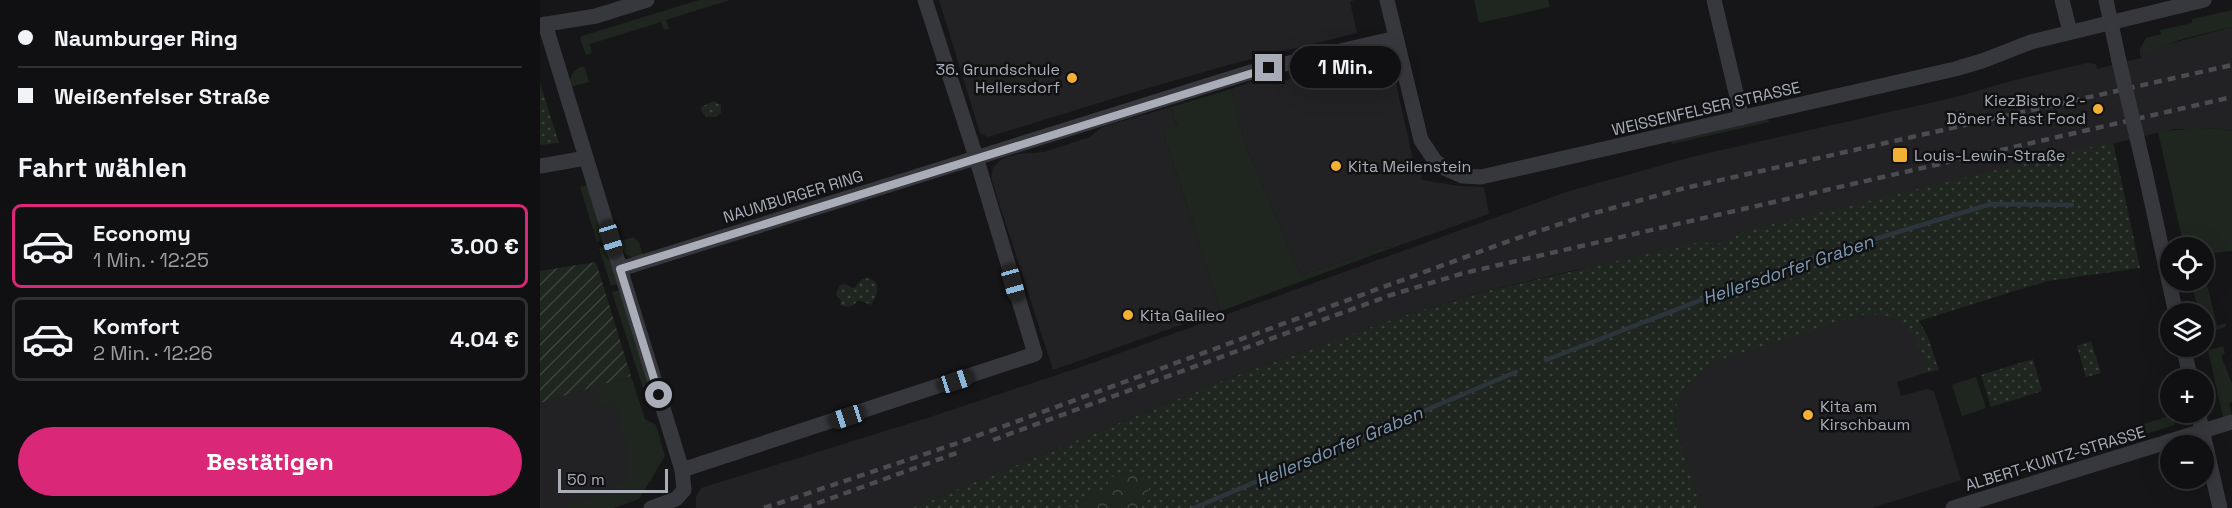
<!DOCTYPE html>
<html lang="de">
<head>
<meta charset="utf-8">
<style>
  :root { --surface:#101012; --page:#1e1e20; --text:#f1f3f6; --muted:#9c9d9f; --line:#303032; --accent:#db2777 }
  body { margin:0; font-family:"Space Grotesk",sans-serif; background:var(--page); color:var(--text); height:100vh; display:flex; flex-direction:column; font-size:22px; white-space:nowrap }
  * { box-sizing:border-box; margin:0 }
  p { font-size:20px; color:var(--muted) }
  .icon { flex:none; width:33px; height:33px; fill:none; stroke:currentColor; stroke-width:2; stroke-linecap:round; stroke-linejoin:round }
  .map { position:relative; flex:1; overflow:hidden }
  .panel { display:flex; flex-direction:column; background:var(--surface); width:540px }
  .panel>* { flex:none }
  .top-card { display:grid; align-content:center; height:132px; padding:0 18px; background:var(--surface) }
  .fabs { position:absolute; left:1620px; top:237px; display:grid; gap:12px }
  .fabs a { display:grid; place-items:center; width:54px; height:54px; border-radius:50%; background:var(--surface); box-shadow:0 6px 24px #0002,0 0 0 2px var(--line); font-size:30px }
  .scale { position:absolute; left:18px; bottom:15px; width:110px; box-sizing:border-box; padding-left:6px; border:3px solid #a8adb8; border-top:0; font-size:16px; line-height:21px; white-space:nowrap; color:#a8adb8; -webkit-text-stroke:4px #111113; paint-order:stroke }
  .end { position:absolute; width:27px; height:27px; margin:-14px; border:8px solid #a8adb8; background:#111; box-shadow:0 0 0 3px #111 }
  .from { border-radius:50% }
  .bubble { position:absolute; height:42px; border-radius:21px; background:var(--surface); box-shadow:0 6px 24px #0002,0 0 0 2px var(--line); font-size:20px; font-weight:700; line-height:42px; text-align:center }
  .car { position:absolute; width:18px; height:36px; margin:-18px -9px; border-radius:8px; box-shadow:0 0 4px 2px #0007; background:linear-gradient(#222 24%,#8ab4d8 0 40%,#222 0 76%,#8ab4d8 0 86%,#222 0) }
  .top-card b { display:flex; align-items:center; gap:21px; height:57px; font-size:22px }
  .top-card b+b { border-top:2px solid var(--line) }
  .top-card i { width:15px; height:15px; background:var(--text) }
  ul { padding:0; list-style:none }
  li { display:flex; align-items:center; gap:18px; height:84px; margin:0 12px 9px; padding:0 6px; border:3px solid var(--line); border-radius:9px }
  li div { flex:1 }
  li b { display:block; font-size:22px }
  li em { font-style:normal; font-weight:700 }
  li.active { border-color:var(--accent) }
  li>.icon { width:54px; height:54px; stroke-width:1.5 }
  h2 { padding:0 18px; font-size:27px; line-height:72px }
  .button { display:flex; gap:12px; margin-top:auto; padding:12px 18px }
  .button a { flex:1; height:69px; border-radius:36px; background:var(--accent); color:#fff; font-size:24px; font-weight:700; line-height:69px; text-align:center }
  main { display:flex; flex:1; min-height:0 }
  .map>svg:first-child { display:block }
</style>
</head>
<body>
<main>
<section class="panel">
<div class="top-card">
<b><i class="from"></i>Naumburger Ring</b>
<b><i></i>Weißenfelser Straße</b>
</div>
<h2>Fahrt wählen</h2>
<ul>
<li class="active"><svg class="icon" aria-label="car" viewBox="0 0 24 24"><path d="M5 17H2v-5l4-1 3-4h7l3 4 3 1v5h-3M9 17h6M6 11h13"/><circle cx="7" cy="17" r="2"/><circle cx="17" cy="17" r="2"/></svg><div><b>Economy</b><p>1 Min. · 12:25</p></div><em>3.00 €</em></li>
<li><svg class="icon" aria-label="car" viewBox="0 0 24 24"><path d="M5 17H2v-5l4-1 3-4h7l3 4 3 1v5h-3M9 17h6M6 11h13"/><circle cx="7" cy="17" r="2"/><circle cx="17" cy="17" r="2"/></svg><div><b>Komfort</b><p>2 Min. · 12:26</p></div><em>4.04 €</em></li>
</ul>
<div class="button"><a>Bestätigen</a></div>
</section>
<div class="map">
<svg width="1692" height="508" viewBox="0 0 1692 508">
  <defs>
    <pattern id="forest-crowns" width="20" height="18" patternUnits="userSpaceOnUse" patternTransform="scale(1.5)"><rect width="20" height="18" fill="#1e261f"/><path d="M2 6a3 3 0 1 1 6 0M12 15a3 3 0 1 1 6 0" fill="none" stroke="#3c433d"/></pattern>
    <pattern id="park-dots" width="8" height="8" patternUnits="userSpaceOnUse" patternTransform="scale(1.5)"><rect width="8" height="8" fill="#1e261f"/><path d="M2 2h.1M6 6h.1" fill="none" stroke="#3c433d" stroke-width="1.8" stroke-linecap="round"/></pattern>
    <pattern id="garden-furrows" width="10" height="10" patternUnits="userSpaceOnUse" patternTransform="scale(1.5)"><rect width="10" height="10" fill="#1e261f"/><path d="M-1 1l2-2M0 10L10 0M9 11l2-2" fill="none" stroke="#3c433d"/></pattern>
  </defs>
  <rect width="100%" height="100%" fill="#161618"/>
  <g fill="#222225">
    <path d="M399 0H815L810 2 817 33 692 64 591 93 448 137 440 133Z"/>
    <path d="M1692 27V131L1667 128 1655 130 1634 129 1216 228 1197 234 1195 239 1190 242 1035 270 941 292 857 318 687 379 372 508H156V497L161 488 384 419 541 367 1026 192 1151 157 1416 97 1475 80 1547 63 1556 64 1557 69 1601 58 1600 54 1617 47Z"/>
    <path d="M830 55 841 56 853 71 874 164 880 168 882 180 920 186 944 187 949 214 852 248 842 247 761 276 705 144 691 89 711 82 724 80 738 82 787 71 802 61Z"/>
    <path d="M631 107 637 127 623 131 681 311 513 370 451 178 453 167 463 158 478 154 504 152 550 137 562 127Z"/>
    <path d="M1334 313 1349 315 1359 320 1369 326 1379 344 1388 372 1357 382 1361 396 1387 389 1394 391 1421 480 1332 508H1161L1135 424 1136 407 1146 385 1153 377 1172 362 1184 357 1321 315Z"/>
    <path d="M80 379 112 481 26 508H0V403Z"/>
  </g>
  <g fill="#1e261f">
    <path d="M159 0H190L126 20 129 29 124 30 121 22 50 44 52 53 46 55 40 38 42 36Z"/>
    <path d="M934 0H1008L1010 7 939 23Z"/>
    <path d="M1692 10V27L1646 38 1600 54V49L1606 38 1621 34 1620 30 1652 23V19Z"/>
    <path d="M44 66 49 82 30 87C29 76 33 69 44 66Z"/>
    <path d="M691 89 705 144 761 276 842 247 852 248 681 311 623 131 637 126 631 107Z"/>
    <path d="M1228 119 1229 122 1132 144 1131 141Z"/>
    <path d="M1667 128 1692 131V251L1664 254V248L1644 247 1618 132C1635 129 1650 130 1667 128Z"/>
    <path d="M47 185 64 240 57 242 40 187Z"/>
    <path d="M93 237 99 242 103 256C89 259 83 255 78 242Z"/>
    <path d="M66 246 77 284 71 286 59 248Z"/>
    <path d="M1664 272 1677 326 1686 323 1685 327 1664 334V314L1659 313 1651 281 1664 280Z"/>
    <path d="M79 290 113 396 106 398 72 292Z"/>
    <path d="M1683 346 1685 353 1681 355 1692 384V402L1689 403 1692 415 1683 417 1668 350Z"/>
    <path d="M91 376 105 419 116 425 125 456 99 499 74 508H23L69 492 90 478V456L74 401 55 406 59 398 56 387Z"/>
    <path d="M1436 377 1446 408 1422 416 1412 385Z"/>
    <path d="M1633 415 1635 425 1566 446 1557 438Z"/>
  </g>
  <path fill="url(#forest-crowns)" d="M598 469 610 483 606 503 600 508H528L564 489 572 477Z"/>
  <g fill="url(#park-dots)">
    <path d="M0 83 19 143 0 145Z"/>
    <path d="M174 101 181 105V113L175 117H166L162 112 161 107Z"/>
    <path d="M1573 142 1600 268 1507 281 1379 321 1388 337 1399 370 1388 372C1376 334 1367 310 1321 315L1172 362 1146 385 1136 407 1135 424 1161 508H600L606 503 610 483 597 470 572 477 564 489 528 508H372L687 379 857 318 942 292 1165 241 1170 246 1195 239 1196 234 1216 228Z"/>
    <path d="M328 278 336 282C339 292 336 296 331 305L319 300C312 307 309 308 300 305L301 301 296 294 300 285 304 284 314 288 322 279Z"/>
    <path d="M1551 341 1561 373 1546 377 1537 346Z"/>
    <path d="M1493 359 1502 391 1451 407 1441 375Z"/>
  </g>
  <path fill="url(#garden-furrows)" d="M56 262 91 376 0 403V271Z"/>
  <g fill="none" stroke-linecap="round" stroke-linejoin="round">
    <g stroke="#2c353c" stroke-width="4.5">
      <path d="M1006 360 1262 261 1451 204 1532 205"/>
      <path d="M654 508 976 372"/>
    </g>
    <g stroke="#37383d" stroke-width="15">
      <path d="M847 0 881 140 895 161 906 169 922 176 941 177 1415 69 1442 61 1491 42 1664 0"/>
      <path d="M1174 0 1202 118"/>
      <path d="M1522 0 1530 32"/>
      <path d="M1566 0 1579 61"/>
      <path d="M5 24 142 470 144 490 136 499 111 508"/>
      <path d="M0 25 56 16 107 0"/>
      <path d="M0 166 46 158"/>
      <path d="M1606 176 1636 314"/>
      <path d="M80 269 711 72 856 38"/>
      <path d="M1643 346 1651 380"/>
      <path d="M1658 412 1680 508"/>
      <path d="M142 470 495 354 436 157 385 0"/>
      <path d="M1413 508 1692 422"/>
    </g>
    <g stroke="#4a4c52" stroke-width="4.5" stroke-dasharray="8 6" stroke-linecap="butt">
      <path d="M453 440 851 295 924 273 1692 97"/>
      <path d="M224 508 415 444 969 241 1044 216 1141 189 1692 65"/>
      <path d="M264 508 422 451"/>
    </g>
    <path stroke="#37383d" stroke-width="15" d="M1579 61 1606 176"/>
  </g>
  <g fill="none" stroke-linecap="round" stroke-linejoin="round">
    <path stroke="#a8adb8" stroke-width="8" d="M119 395 80 269 729 68"/>
  </g>
  <g fill="#f2b134" stroke="#111113" stroke-width="2">
    <circle cx="532" cy="78" r="6"/>
    <circle cx="1558" cy="109" r="6"/>
    <rect x="1352" y="147" width="16" height="16" rx="3"/>
    <circle cx="796" cy="166" r="6"/>
    <circle cx="588" cy="315" r="6"/>
    <circle cx="1268" cy="415" r="6"/>
  </g>
  <g text-anchor="middle" stroke-width="5" stroke-linejoin="round" paint-order="stroke">
    <g font-size="16" fill="#a8adb8" stroke="#111113" text-anchor="start">
      <text x="520" y="75" text-anchor="end">36. Grundschule<tspan x="520" dy="18">Hellersdorf</tspan></text>
      <text x="1546" y="106" text-anchor="end">KiezBistro 2 -<tspan x="1546" dy="18">Döner &amp; Fast Food</tspan></text>
      <text x="1374" y="161">Louis-Lewin-Straße</text>
      <text x="808" y="172">Kita Meilenstein</text>
      <text x="600" y="321">Kita Galileo</text>
      <text x="1280" y="412">Kita am<tspan x="1280" dy="18">Kirschbaum</tspan></text>
    </g>
    <g font-size="16" fill="#a8adb8" stroke="#111113">
      <text transform="translate(1166 108) rotate(-13)" y="6">WEISSENFELSER STRASSE</text>
      <text transform="translate(253 196) rotate(-17)" y="6">NAUMBURGER RING</text>
      <text transform="translate(1515 458) rotate(-17)" y="6">ALBERT-KUNTZ-STRASSE</text>
    </g>
    <g font-size="18" font-style="italic" fill="#7f9bb3" stroke="#111113">
      <text transform="translate(1248 270) rotate(-19)" y="6">Hellersdorfer Graben</text>
      <text transform="translate(799 447) rotate(-23)" y="6">Hellersdorfer Graben</text>
    </g>
  </g>
</svg>
<div class="fabs">
<a><svg class="icon" aria-label="locate" viewBox="0 0 24 24"><circle cx="12" cy="12" r="6"/><path d="M12 2v4M12 18v4M2 12h4M18 12h4"/></svg></a>
<a><svg class="icon" aria-label="layers" viewBox="0 0 24 24"><path d="M12 4l9 5-9 5-9-5zM3 14l9 5 9-5"/></svg></a>
<a>+</a>
<a>−</a>
</div>
<div class="scale">50 m</div>
<i class="end from" style="left:119px;top:395px"></i>
<i class="end" style="left:729px;top:68px"></i>
<div class="bubble" style="left:750px;top:46px;width:111px">1 Min.</div>
<i class="car" style="left:71px;top:239px;rotate:163deg"></i>
<i class="car" style="left:473px;top:283px;rotate:164deg"></i>
<i class="car" style="left:416px;top:381px;rotate:72deg"></i>
<i class="car" style="left:307px;top:417px;rotate:252deg"></i>
</div>
</main>
</body>
</html>
